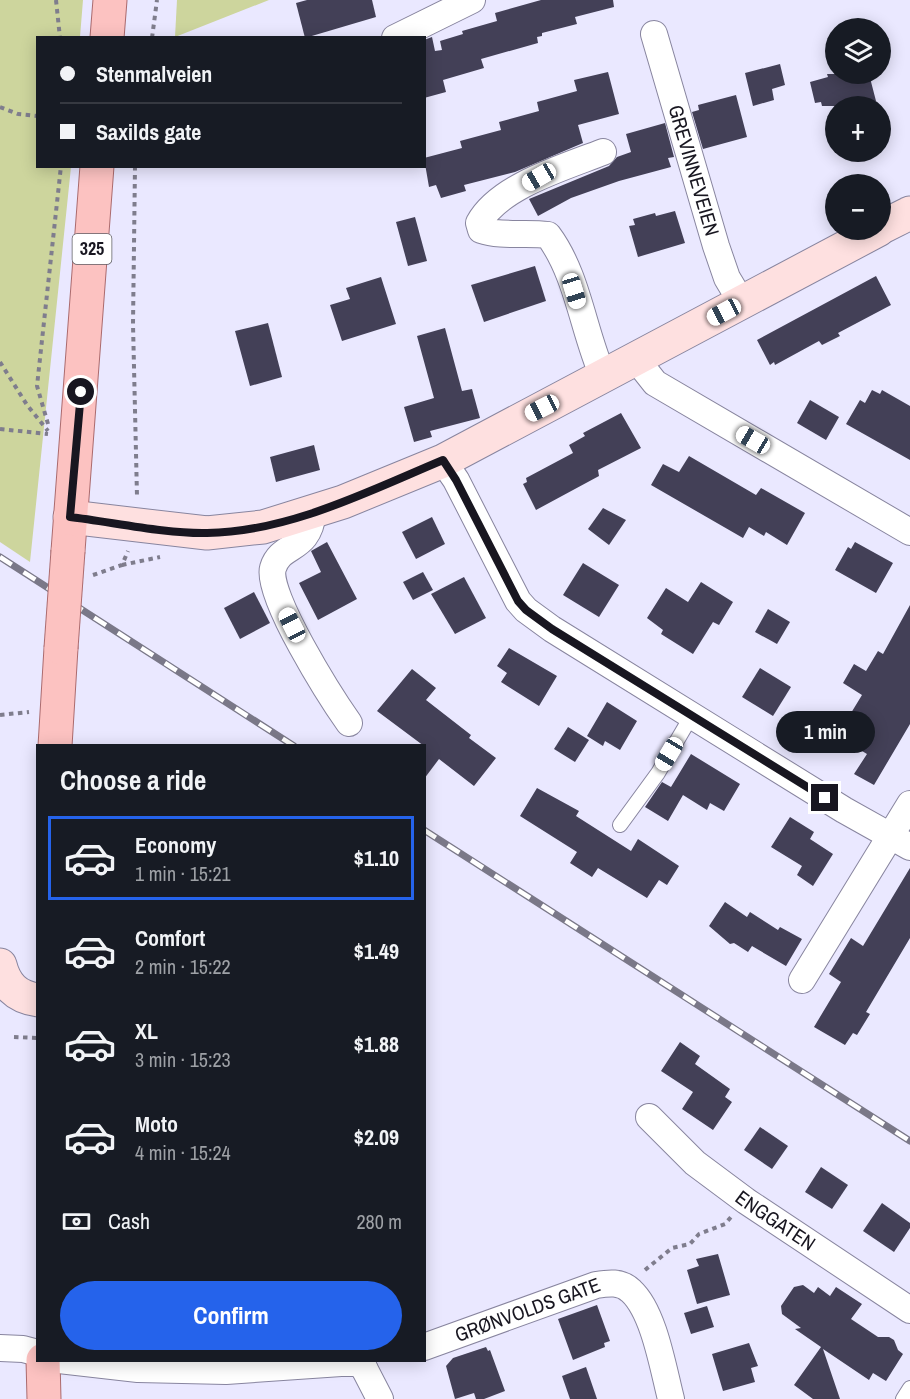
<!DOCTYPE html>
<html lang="en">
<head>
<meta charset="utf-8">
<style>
  :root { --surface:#171b24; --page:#242831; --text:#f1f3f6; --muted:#9ea1a6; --line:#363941; --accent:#2563eb }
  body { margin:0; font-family:"Archivo Narrow",sans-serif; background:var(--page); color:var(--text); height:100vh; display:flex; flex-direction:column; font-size:22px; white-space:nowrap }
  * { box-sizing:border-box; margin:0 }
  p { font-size:20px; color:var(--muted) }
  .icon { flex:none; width:33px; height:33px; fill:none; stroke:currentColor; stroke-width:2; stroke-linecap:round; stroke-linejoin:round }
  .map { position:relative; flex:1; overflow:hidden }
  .panel { position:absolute; left:36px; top:744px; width:390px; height:618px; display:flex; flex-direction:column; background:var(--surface); border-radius:0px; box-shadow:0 3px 15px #0003 }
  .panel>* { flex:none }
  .top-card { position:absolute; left:36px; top:36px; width:390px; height:132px; border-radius:0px; box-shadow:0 3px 15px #0003; display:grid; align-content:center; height:132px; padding:0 24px; background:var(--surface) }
  .buttons { position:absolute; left:825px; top:18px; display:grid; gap:12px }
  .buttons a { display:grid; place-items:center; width:66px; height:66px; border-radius:50%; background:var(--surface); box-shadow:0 3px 15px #0003; font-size:30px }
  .end { position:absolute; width:27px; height:27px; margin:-14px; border:8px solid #181620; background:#fff; box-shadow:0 0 0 3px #fff }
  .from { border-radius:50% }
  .bubble { position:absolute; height:42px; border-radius:21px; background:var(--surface); box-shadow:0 3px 15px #0003; font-size:20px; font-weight:800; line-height:42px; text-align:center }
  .car { position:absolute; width:18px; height:36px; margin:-18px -9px; border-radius:8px; box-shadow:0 0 4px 2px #0007; background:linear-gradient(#fff 24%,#345 0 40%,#fff 0 76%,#345 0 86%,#fff 0) }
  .top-card b { display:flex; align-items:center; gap:21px; height:57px; font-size:22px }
  .top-card b+b { border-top:2px solid var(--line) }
  .top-card i { width:15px; height:15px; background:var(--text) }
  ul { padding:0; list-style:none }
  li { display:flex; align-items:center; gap:18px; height:84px; margin:0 12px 9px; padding:0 12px; border:3px solid transparent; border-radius:0px }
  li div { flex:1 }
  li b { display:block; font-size:22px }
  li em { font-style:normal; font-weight:800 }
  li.current { border-color:var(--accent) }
  li>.icon { width:54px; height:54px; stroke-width:1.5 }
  h2 { padding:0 24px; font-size:27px; line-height:72px }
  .pay { display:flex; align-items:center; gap:15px; height:66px; padding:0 24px; font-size:22px }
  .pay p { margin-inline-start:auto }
  .action { display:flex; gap:12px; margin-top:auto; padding:12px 24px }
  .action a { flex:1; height:69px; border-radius:36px; background:var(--accent); color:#fff; font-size:24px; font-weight:800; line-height:69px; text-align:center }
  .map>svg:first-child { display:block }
</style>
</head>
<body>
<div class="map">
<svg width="910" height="1399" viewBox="0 0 910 1399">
  <rect width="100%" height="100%" fill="#eae8ff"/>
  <g fill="#cdd59d">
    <path d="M0 0H83L80 37 38 38V166L71 167 30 562 0 542Z"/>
    <path d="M177 0H269L175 37Z"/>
  </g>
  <g fill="#434057">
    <path d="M307 0H372L376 17 305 38 296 3Z"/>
    <path d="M541 0H613L614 7 575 17 577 24 542 33V36L537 37 538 43 481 59 484 68 443 80 446 92 424 98V40L432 37 435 51 442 50 440 41 463 34 462 31 497 21 495 13Z"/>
    <path d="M780 64 785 85 772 89 774 100 753 106 745 73Z"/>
    <path d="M608 72 619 114 578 125 583 143 515 172 464 185 466 191 441 198 436 185 429 187 424 158 462 148 460 141 501 130 499 122 539 111 537 102 577 91 574 80Z"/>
    <path d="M827 74H869L876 101 853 106H822L821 102 815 103 810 82 828 77Z"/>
    <path d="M736 95 747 137 703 149 692 112 699 110 698 105Z"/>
    <path d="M665 123 674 157 668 158 671 167 619 181 571 198 538 216 529 199 609 166 617 157 631 152 626 134Z"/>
    <path d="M675 211 685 243 638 257 629 226 635 225 633 219 655 213 656 216Z"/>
    <path d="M415 217 427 261 408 266 396 222Z"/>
    <path d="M535 266 546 301 484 322 471 285Z"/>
    <path d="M876 276 891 305 838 333 840 336 822 345 819 341 775 365 774 362 770 365 757 340Z"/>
    <path d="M381 277 396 324 342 341 330 305 350 299 346 288Z"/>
    <path d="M268 323 282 377 250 386 235 331Z"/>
    <path d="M445 328 462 391 472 389 480 418 430 431 432 437 414 442 404 407 434 398 417 336Z"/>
    <path d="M872 390 880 394 882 390 910 406V460L846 424 860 400 865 403Z"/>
    <path d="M810 400 839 417 826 440 797 423Z"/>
    <path d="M621 413 641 448 598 470 599 476 536 510 523 484 527 482 526 478 573 453 569 445 585 436 583 433Z"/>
    <path d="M314 445 320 470 276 482 270 457Z"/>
    <path d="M689 456 756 495 761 488 805 513 787 545 766 532 764 536 749 527 743 538 651 485 663 464 679 472Z"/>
    <path d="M603 508 626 520 609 545 588 529Z"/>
    <path d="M432 517 445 544 416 559 402 532Z"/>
    <path d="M327 542 357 599 318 620 299 583 321 572 311 551Z"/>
    <path d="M855 542 893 563 876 593 835 570 848 547 851 549Z"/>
    <path d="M583 563 619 585 599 617 563 595Z"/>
    <path d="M423 572 433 590 413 600 403 582Z"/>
    <path d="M464 577 486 618 455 634 431 594Z"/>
    <path d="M701 582 733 602 719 625 713 622 693 654 661 634 663 630 647 618 666 588 688 602Z"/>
    <path d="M254 592 270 623 240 639 224 608Z"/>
    <path d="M910 605V724L874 785 854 774 867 754 837 736 862 695 843 683 854 664 866 671 878 651 883 654Z"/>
    <path d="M768 609 790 622 777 644 755 632Z"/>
    <path d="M509 648 557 676 539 706 501 682 507 673 497 666Z"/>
    <path d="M760 668 791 687 773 716 742 697Z"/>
    <path d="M412 669 436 688 426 700 471 735 469 738 496 758 474 786 439 759 424 779V746L377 711Z"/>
    <path d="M607 702 637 721 620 750 605 741 603 746 587 736Z"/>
    <path d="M568 727 589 740 575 762 554 749Z"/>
    <path d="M691 754 740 784 724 811 710 803 707 810 683 795 668 821 645 807 662 782 671 787Z"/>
    <path d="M537 788 579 811 576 816 631 851 638 839 679 866 667 885 659 880 647 898 598 868 592 877 570 863 577 852 520 816Z"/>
    <path d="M790 817 814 832 810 839 833 854 813 886 797 875 802 866 771 847Z"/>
    <path d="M910 868V938L866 1012 870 1014 857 1035 853 1033 845 1045 814 1027 841 982 829 974 851 938 863 946Z"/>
    <path d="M725 902 747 917 750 912 778 930 780 927 802 939 786 966 752 946 748 952 734 943 730 944 709 926Z"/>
    <path d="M680 1042 700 1056 695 1064 730 1089 725 1097 732 1102 713 1130 682 1109 693 1092 661 1071Z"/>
    <path d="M760 1127 788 1146 772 1169 744 1150Z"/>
    <path d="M821 1167 848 1185 832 1209 805 1192Z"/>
    <path d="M882 1203 910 1223V1228L894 1252 863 1231Z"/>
    <path d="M718 1254 730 1295 697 1304 687 1270 699 1266 696 1259Z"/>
    <path d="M803 1285 814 1293 818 1287 830 1296 836 1287 862 1304 851 1319 878 1337H889L894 1340 898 1350 903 1354 886 1381 873 1373 869 1380 823 1349 840 1399H813L794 1385 821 1347 795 1329 801 1328 782 1314 781 1306 794 1287Z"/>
    <path d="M597 1305 610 1341 604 1343 605 1347 573 1360 558 1319Z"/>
    <path d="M707 1306 714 1327 691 1334 684 1313Z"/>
    <path d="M749 1343 758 1366 751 1368 755 1382 723 1391 712 1354Z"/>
    <path d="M486 1347 488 1351 490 1350 505 1391 484 1399H476L474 1393 455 1399 446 1366 453 1358Z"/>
    <path d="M586 1367 597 1399H570L562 1376Z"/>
  </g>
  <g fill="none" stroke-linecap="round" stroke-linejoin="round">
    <g stroke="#88859f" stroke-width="16">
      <g id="lane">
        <path d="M620 825 658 773 692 715"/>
        <path d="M903 1399 910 1388"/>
      </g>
    </g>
    <g stroke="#88859f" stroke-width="28">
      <g id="street">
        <path id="s1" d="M654 34 716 246 727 278 742 303"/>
        <path d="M395 38 472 0"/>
        <path d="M603 152C565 167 499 186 479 223L481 230C502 237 526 232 548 235 578 275 583 331 603 376"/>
        <path d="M636 359 655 383 910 532"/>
        <path d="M443 461 456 480 518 601 526 610 552 629 844 810 910 847"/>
        <path d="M313 512C309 553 281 542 273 568 265 594 332 699 349 723"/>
        <path d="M802 980 910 804"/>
        <path id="s2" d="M649 1117 695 1163 746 1201 910 1310"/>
        <path id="s3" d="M424 1347 596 1285C608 1283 621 1281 631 1291 654 1312 663 1368 671 1399"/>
        <path d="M0 1348 23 1349 38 1353"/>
        <path d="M59 1360 138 1369 226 1371 341 1363H358L364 1368"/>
        <path d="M364 1368 380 1399"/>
      </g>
    </g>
    <g stroke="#88859f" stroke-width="35">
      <g id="secondary">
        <path d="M880 228 910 213"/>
        <path d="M70 517 207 533 263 527 343 502 443 461 878 230"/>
        <path d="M0 965C5 985 16 997 38 1000"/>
      </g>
    </g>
    <g stroke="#ab6b6e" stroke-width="35">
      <g id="primary">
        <path d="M107 38 110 0"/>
        <path d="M68 551 97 166"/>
        <path d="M55 746 61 648"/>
        <path d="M43 1360 44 1399"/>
      </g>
    </g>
    <g stroke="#7f7d8d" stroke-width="4" stroke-dasharray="4.5 4.5" stroke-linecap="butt">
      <path d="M56 0 60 38"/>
      <path d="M152 38 157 0"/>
      <path d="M0 107 18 114 38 116"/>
      <path d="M135 166 133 324 137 496"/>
      <path d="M0 362 27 405 48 431"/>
      <path d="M48 424 37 386 61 166"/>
      <path d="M0 429 48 434"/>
      <path d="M122 565 160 557"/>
      <path d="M93 575 122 565 128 551"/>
      <path d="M0 715 29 712"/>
      <path d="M14 1037 38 1038"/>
      <path d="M645 1270 672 1248 690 1244 699 1234 725 1224 731 1217"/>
    </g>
    <use href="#lane" stroke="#fff" stroke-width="14"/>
    <use href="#street" stroke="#fff" stroke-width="26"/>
    <use href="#secondary" stroke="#fee0e0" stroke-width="33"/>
    <use href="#primary" stroke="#fcc2c1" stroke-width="33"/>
    <g stroke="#7a7888" stroke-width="7">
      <g id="rail">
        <path d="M0 557 294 746"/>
        <path d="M424 830 910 1141"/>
      </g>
    </g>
    <use href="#rail" stroke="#fff" stroke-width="4.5" stroke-dasharray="14" stroke-linecap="butt"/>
    <g stroke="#ab6b6e" stroke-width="35" stroke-linecap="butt">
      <path id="primary-bridge" d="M61 648 68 551"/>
    </g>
    <use href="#primary-bridge" stroke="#fcc2c1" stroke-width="33"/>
  </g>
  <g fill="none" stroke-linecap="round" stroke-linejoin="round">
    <path stroke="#181620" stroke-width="8" d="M81 392 70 517C112 522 166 534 207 533 289 532 369 491 443 460L456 480 518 601 526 610 552 629 825 798"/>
  </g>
  <g text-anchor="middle" stroke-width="6" stroke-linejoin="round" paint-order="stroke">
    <rect fill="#fff" stroke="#5d5c63" stroke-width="1.5" x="72.5" y="234" width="39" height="30" rx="4.5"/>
    <g font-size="18" font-weight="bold" fill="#181620">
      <text x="92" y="255">325</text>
    </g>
    <g font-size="20" fill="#181620" stroke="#fff">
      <text dy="7" stroke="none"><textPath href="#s1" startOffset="142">GREVINNEVEIEN</textPath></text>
      <text dy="7" stroke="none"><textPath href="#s2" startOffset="164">ENGGATEN</textPath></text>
      <text dy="7" stroke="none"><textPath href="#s3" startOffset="110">GRØNVOLDS GATE</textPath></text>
    </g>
  </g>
</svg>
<div class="buttons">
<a><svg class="icon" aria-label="layers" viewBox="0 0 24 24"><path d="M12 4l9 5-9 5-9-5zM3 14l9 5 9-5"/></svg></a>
<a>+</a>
<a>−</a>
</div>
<i class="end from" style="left:81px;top:392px"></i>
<i class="end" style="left:825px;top:798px"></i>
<div class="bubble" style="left:776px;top:711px;width:99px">1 min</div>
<i class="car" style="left:539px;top:177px;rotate:240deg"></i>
<i class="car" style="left:574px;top:291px;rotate:163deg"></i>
<i class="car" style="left:724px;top:312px;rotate:242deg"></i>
<i class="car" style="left:542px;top:408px;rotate:243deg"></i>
<i class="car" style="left:753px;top:440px;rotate:300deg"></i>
<i class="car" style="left:292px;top:625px;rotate:333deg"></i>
<i class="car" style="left:669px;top:754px;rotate:211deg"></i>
<div class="top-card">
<b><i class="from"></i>Stenmalveien</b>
<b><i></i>Saxilds gate</b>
</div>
<section class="panel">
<h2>Choose a ride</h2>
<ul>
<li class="current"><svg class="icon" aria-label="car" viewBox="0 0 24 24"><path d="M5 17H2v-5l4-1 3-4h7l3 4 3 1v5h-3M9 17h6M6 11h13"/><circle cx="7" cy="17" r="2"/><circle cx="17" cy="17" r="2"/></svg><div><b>Economy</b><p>1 min · 15:21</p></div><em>$1.10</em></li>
<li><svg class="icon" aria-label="car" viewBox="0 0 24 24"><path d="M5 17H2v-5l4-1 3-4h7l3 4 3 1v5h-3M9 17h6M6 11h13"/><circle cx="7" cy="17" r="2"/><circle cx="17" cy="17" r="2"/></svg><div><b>Comfort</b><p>2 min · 15:22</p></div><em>$1.49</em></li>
<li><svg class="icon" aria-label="car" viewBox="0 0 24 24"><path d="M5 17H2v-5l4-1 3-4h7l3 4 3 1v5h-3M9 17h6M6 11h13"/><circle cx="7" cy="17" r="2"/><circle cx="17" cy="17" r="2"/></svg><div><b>XL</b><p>3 min · 15:23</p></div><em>$1.88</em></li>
<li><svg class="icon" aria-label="car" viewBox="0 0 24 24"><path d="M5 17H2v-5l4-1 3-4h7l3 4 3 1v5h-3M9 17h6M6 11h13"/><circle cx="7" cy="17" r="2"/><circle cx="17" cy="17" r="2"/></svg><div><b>Moto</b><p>4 min · 15:24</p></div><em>$2.09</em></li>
</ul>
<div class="pay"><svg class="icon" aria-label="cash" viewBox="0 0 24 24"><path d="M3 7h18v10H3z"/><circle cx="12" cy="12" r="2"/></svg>Cash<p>280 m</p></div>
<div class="action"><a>Confirm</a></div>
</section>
</div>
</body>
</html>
